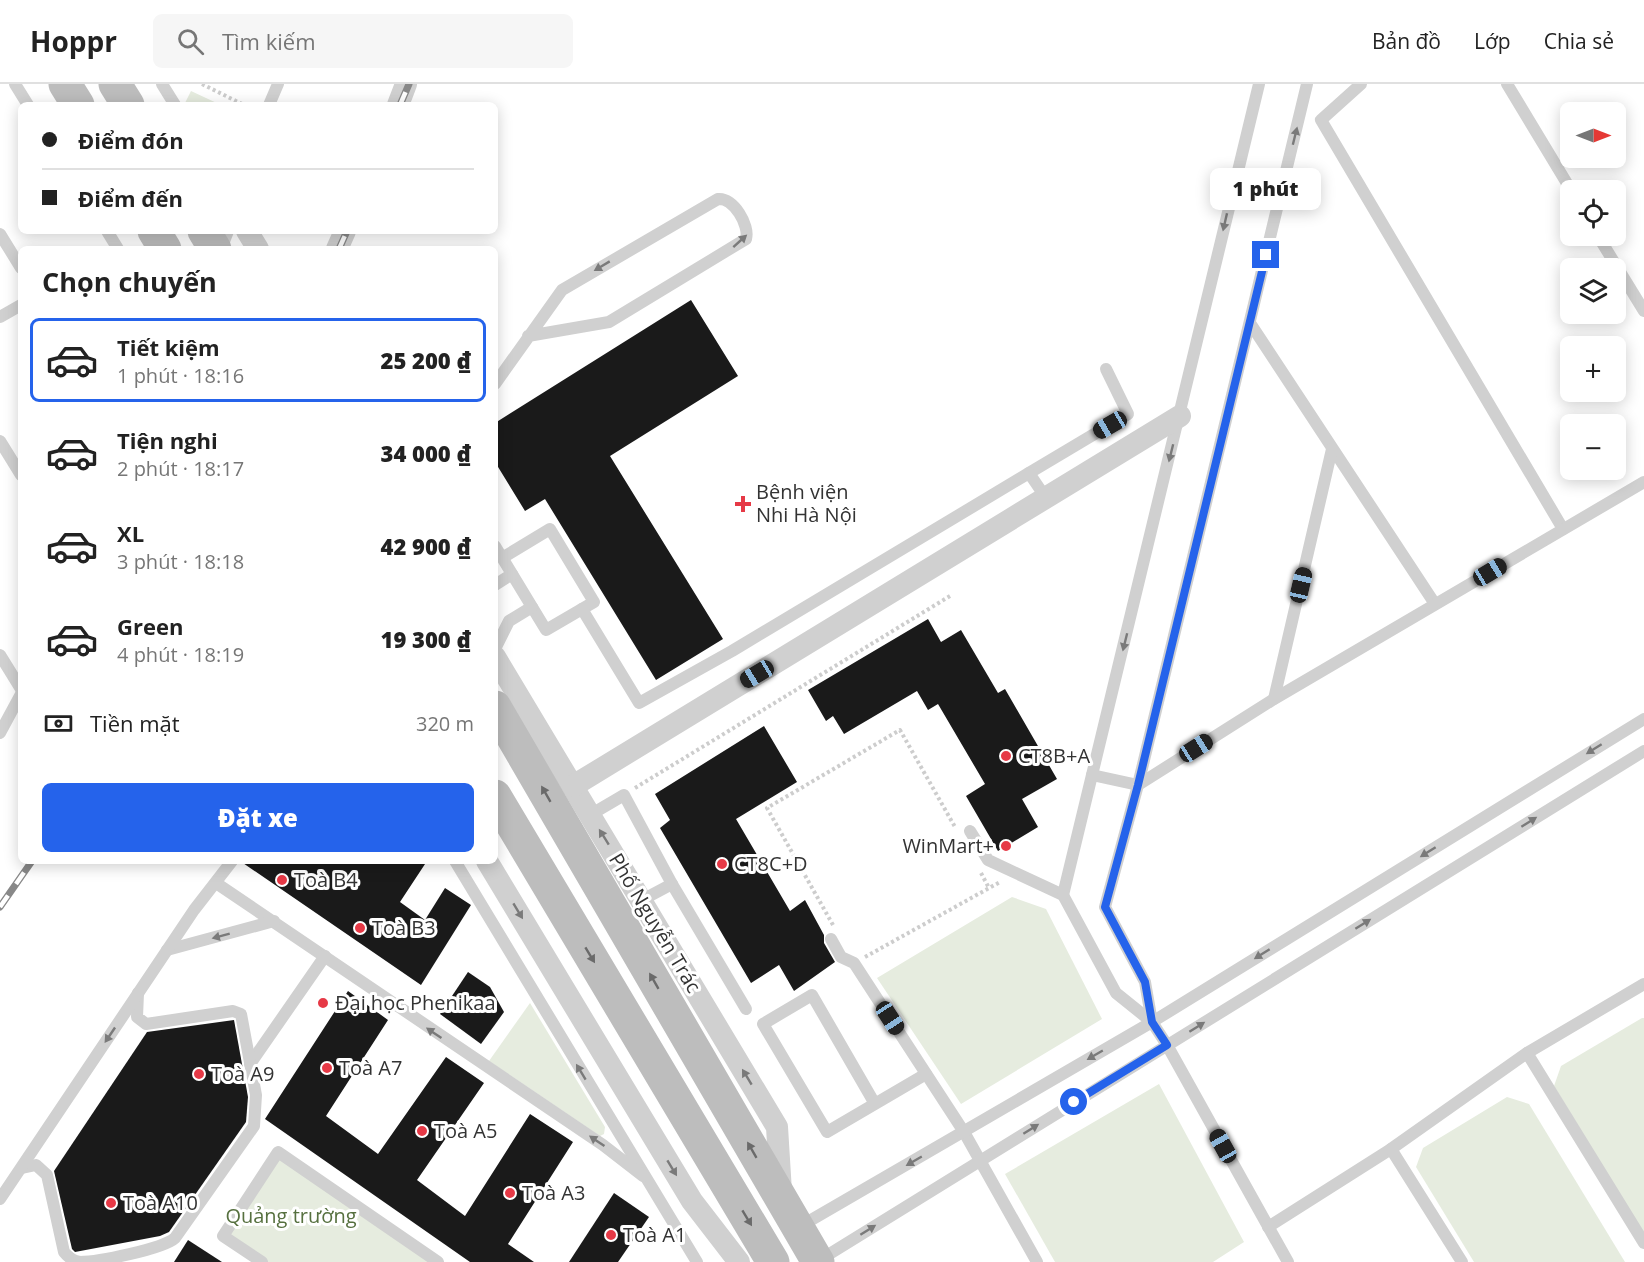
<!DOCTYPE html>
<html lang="vi">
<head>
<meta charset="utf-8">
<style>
  :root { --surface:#fff; --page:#f6f6f6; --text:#222; --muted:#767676; --line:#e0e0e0; --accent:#2563eb }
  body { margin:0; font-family:"Open Sans",sans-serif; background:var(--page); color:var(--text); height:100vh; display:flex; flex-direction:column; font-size:22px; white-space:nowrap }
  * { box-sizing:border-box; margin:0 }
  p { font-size:20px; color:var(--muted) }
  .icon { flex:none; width:33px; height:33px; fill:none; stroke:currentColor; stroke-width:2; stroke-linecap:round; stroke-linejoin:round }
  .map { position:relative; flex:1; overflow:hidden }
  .sheet { position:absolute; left:18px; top:162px; width:480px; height:618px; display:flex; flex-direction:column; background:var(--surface); border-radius:9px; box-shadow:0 3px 15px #0003 }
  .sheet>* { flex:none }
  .top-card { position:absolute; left:18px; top:18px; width:480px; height:132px; border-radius:9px; box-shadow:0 3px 15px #0003; display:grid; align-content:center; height:132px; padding:0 24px; background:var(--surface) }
  .needle { width:39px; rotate:90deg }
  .tools { position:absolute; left:1560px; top:18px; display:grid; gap:12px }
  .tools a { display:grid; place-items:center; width:66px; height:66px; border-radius:9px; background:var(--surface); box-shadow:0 3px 15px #0003; font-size:30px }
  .end { position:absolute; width:27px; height:27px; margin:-14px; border:8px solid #2563eb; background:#fff; box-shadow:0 0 0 3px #fff }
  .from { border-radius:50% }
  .bubble { position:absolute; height:42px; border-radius:9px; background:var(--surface); box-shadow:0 3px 15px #0003; font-size:20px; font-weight:800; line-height:42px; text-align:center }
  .car { position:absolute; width:18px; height:36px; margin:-18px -9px; border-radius:8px; box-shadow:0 0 4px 2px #0007; background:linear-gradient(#222 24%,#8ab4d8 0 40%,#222 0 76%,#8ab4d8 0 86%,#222 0) }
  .top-card b { display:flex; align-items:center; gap:21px; height:57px; font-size:22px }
  .top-card b+b { border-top:2px solid var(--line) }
  .top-card i { width:15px; height:15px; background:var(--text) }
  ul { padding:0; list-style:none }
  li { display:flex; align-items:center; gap:18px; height:84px; margin:0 12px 9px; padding:0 12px; border:3px solid transparent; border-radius:9px }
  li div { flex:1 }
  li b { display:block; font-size:22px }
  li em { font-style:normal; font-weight:800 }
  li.active { border-color:var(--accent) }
  li>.icon { width:54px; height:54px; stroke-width:1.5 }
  h2 { padding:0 24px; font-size:27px; line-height:72px }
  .pay { display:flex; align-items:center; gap:15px; height:66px; padding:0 24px; font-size:22px }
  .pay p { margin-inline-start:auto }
  .primary-button { display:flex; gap:12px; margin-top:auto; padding:12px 24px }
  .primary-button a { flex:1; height:69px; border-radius:9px; background:var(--accent); color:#fff; font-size:24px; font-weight:800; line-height:69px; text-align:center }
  header { display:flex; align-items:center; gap:36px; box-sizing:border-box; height:84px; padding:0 30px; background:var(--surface); border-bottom:2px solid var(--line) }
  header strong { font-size:28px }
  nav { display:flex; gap:33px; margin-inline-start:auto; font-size:21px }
  .search { width:420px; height:54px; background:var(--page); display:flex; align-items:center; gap:15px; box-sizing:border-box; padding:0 21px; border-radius:9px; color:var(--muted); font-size:22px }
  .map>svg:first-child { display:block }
</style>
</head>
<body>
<header>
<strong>Hoppr</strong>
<div class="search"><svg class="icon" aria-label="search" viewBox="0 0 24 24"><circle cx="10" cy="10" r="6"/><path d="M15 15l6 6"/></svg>Tìm kiếm</div>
<nav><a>Bản đồ</a><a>Lớp</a><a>Chia sẻ</a></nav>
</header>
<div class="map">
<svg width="1644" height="1178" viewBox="0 0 1644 1178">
  <rect width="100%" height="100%" fill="#fff"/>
  <g fill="#e6ecdf">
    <path d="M191 7 221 21H184Z"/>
    <path d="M1012 813 1046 825 1102 935 961 1020 877 894Z"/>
    <path d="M530 919 605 1043 604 1050 600 1052 489 977Z"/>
    <path d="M1642 934H1644V1150L1554 1002 1561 982Z"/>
    <path d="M1159 1000 1244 1158 1213 1178H1055L1005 1090Z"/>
    <path d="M1507 1013 1529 1020 1625 1178H1474L1416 1083 1423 1064Z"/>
    <path d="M278 1068 438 1178H262L223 1152Z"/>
  </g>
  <g fill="#1a1a1a">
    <path d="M691 216 738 292 610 372 723 555 656 596 545 415 525 427 495 378V339Z"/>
    <path d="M928 535 941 558 961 546 998 609 1005 605 1057 695 1022 715 1038 743 998 767 966 712 985 700 938 620 928 626 917 607 844 650 833 632 826 637 808 606Z"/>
    <path d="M764 642 797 698 736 735 790 827 805 816 824 851V859L835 878 794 907 779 881 751 899 660 744 670 736 655 710Z"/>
    <path d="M240 777H427L400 818 425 836 445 804 471 821 421 901Z"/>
    <path d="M468 888 490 903 504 928 481 960 440 930Z"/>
    <path d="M348 907 388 936 326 1032 378 1070 446 973 484 999 417 1096 465 1132 530 1030 573 1058 508 1160 534 1178H470L265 1035Z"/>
    <path d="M234 936 248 1013 246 1038 169 1148 160 1152 75 1168 72 1165 54 1087 147 948Z"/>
    <path d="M614 1109 649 1133 618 1178H569Z"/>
    <path d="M188 1156 222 1178H174Z"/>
  </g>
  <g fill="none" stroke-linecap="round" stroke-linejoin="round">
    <g stroke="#cdcdcd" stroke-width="4" stroke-dasharray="3 3" stroke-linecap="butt">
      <path d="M202 0 244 21"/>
      <path d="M635 704 950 512"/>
      <path d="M981 789 989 804"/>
      <path d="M833 841 767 724 900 646 955 743"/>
      <path d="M865 873 1000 798"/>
    </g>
    <g stroke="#d0d0d0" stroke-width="12">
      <path d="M15 0 28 21"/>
      <path d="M162 0 175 21"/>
      <path d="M1361 0 1321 36 1563 445"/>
      <path d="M1507 0 1571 106"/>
      <path d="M269 21 278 0"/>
      <path d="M107 147 118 165"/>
      <path d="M0 150 21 184"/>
      <path d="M1598 152 1644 227"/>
      <path d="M221 165 228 147"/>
      <path d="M0 233 21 221"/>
      <path d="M1250 239 1435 520"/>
      <path d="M495 300 562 206 718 115C733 113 750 141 746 155L609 238 528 252"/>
      <path d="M0 357 21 391"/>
      <path d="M1029 389 1128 330 1106 285"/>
      <path d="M495 462 546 546 594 518 550 445 502 474"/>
      <path d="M495 501 512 490"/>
      <path d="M582 525 639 619 732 567 1029 389 1046 414"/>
      <path d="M495 565 509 537 532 523"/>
      <path d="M0 571 21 605"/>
      <path d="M1274 615 1332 365"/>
      <path d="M0 649 21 610"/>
      <path d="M1092 691 1138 701 1274 615 1644 398"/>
      <path d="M590 731 624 711 672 800 746 925"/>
      <path d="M970 747 988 776 1063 811 1116 909 1152 938 1167 961 1288 1178"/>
      <path d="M455 777 697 1178"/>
      <path d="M216 799 603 1061 643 1092"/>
      <path d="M1063 811 1259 0"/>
      <path d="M642 816 672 800"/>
      <path d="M831 855 841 873 854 879 964 1048 1037 1178"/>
      <path d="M167 866 274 837"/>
      <path d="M1152 938 1145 898 1105 823 1138 701 1307 0"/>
      <path d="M1527 969 1644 1159"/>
      <path d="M250 980 325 872"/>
      <path d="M875 1020 812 911 763 940 827 1048 926 990"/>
      <path d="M22 1084 36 1081 47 1091 64 1168C68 1173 73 1177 80 1178 97 1178 163 1165 175 1154L254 1042 256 1011 241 930 233 927 146 940 137 933 138 909"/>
      <path d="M0 1115 194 826 232 777"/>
      <path d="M799 1143 1152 938 1644 635"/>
      <path d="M1268 1143 1391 1065"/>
      <path d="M818 1177 1644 667"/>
      <path d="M262 1178 223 1152 278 1068 438 1178"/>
      <path d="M1462 1178 1391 1065 1527 969 1644 900"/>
    </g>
    <g stroke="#d0d0d0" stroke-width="22">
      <path d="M398 21 406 0"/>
      <path d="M247 147 258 165"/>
      <path d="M337 165 345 147"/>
      <path d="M495 573 777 1043 781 1108"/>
      <path d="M573 702 1180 332"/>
      <path d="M487 777 692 1117 739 1178"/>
    </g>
    <g stroke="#bdbdbd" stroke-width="33">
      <path d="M65 0 78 21"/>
      <path d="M115 0 128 21"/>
      <path d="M154 147 165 165"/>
      <path d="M204 147 215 165"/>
      <path d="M495 623 818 1178"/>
      <path d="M495 712 773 1178"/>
    </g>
    <g stroke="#888" stroke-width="7">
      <g id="rail">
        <path d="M400 21 409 0"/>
        <path d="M339 165 347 147"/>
        <path d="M0 823 32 777"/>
      </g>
    </g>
    <use href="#rail" stroke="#fff" stroke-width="4.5" stroke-dasharray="14" stroke-linecap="butt"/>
  </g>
  <defs><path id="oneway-solid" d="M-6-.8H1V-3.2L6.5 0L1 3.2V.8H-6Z" transform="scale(1.5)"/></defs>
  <g fill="#7a7a7a">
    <use href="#oneway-solid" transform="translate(1295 52) rotate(-76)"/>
    <use href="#oneway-solid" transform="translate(1225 138) rotate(103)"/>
    <use href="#oneway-solid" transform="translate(740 157) rotate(-42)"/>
    <use href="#oneway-solid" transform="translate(602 182) rotate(149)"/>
    <use href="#oneway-solid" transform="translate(1171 369) rotate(104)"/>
    <use href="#oneway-solid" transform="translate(1125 558) rotate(104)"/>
    <use href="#oneway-solid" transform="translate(1594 665) rotate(148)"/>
    <use href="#oneway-solid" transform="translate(1529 738) rotate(-32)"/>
    <use href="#oneway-solid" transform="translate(604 753) rotate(-122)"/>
    <use href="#oneway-solid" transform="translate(1428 768) rotate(148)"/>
    <use href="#oneway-solid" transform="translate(518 827) rotate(59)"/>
    <use href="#oneway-solid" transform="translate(1363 840) rotate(-32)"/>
    <use href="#oneway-solid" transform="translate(221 852) rotate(165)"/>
    <use href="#oneway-solid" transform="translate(1262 870) rotate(148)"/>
    <use href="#oneway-solid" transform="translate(1197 943) rotate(-32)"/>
    <use href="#oneway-solid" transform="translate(434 949) rotate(-146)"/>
    <use href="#oneway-solid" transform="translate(110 951) rotate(124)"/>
    <use href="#oneway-solid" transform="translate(1095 971) rotate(150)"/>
    <use href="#oneway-solid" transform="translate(581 988) rotate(-121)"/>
    <use href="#oneway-solid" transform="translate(747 993) rotate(-121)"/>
    <use href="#oneway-solid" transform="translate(1031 1045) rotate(-32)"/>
    <use href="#oneway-solid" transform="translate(597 1057) rotate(-146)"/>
    <use href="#oneway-solid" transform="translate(914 1077) rotate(150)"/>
    <use href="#oneway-solid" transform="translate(672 1084) rotate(59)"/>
    <use href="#oneway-solid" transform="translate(868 1146) rotate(-32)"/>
  </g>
  <g fill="#6a6a6a">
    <use href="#oneway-solid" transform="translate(546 710) rotate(-120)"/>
    <use href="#oneway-solid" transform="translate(590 871) rotate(59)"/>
    <use href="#oneway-solid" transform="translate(654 897) rotate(-120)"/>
    <use href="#oneway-solid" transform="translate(752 1066) rotate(-120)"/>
    <use href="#oneway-solid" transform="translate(747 1134) rotate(59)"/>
  </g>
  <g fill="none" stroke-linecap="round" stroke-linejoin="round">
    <path stroke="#2563eb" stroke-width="8" d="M1074 1018 1167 961 1152 938 1145 898 1105 823 1138 701 1266 171"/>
  </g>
  <g fill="#e63946" stroke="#fff" stroke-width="2">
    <path d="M740 411h6v6h6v6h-6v6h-6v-6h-6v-6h6z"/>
    <circle cx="1006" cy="672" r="6"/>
    <circle cx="1006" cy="762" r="6"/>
    <circle cx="722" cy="780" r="6"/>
    <circle cx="282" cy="796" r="6"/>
    <circle cx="360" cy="844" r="6"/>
    <circle cx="323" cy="919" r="6"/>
    <circle cx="327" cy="984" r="6"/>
    <circle cx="199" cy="990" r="6"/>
    <circle cx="422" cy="1047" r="6"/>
    <circle cx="510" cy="1109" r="6"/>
    <circle cx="111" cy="1119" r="6"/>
    <circle cx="611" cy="1151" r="6"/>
  </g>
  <g text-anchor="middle" stroke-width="6" stroke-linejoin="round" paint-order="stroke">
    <g font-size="20" fill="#333" stroke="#fff" text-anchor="start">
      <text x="756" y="415">Bệnh viện<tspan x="756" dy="23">Nhi Hà Nội</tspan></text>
      <text x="1018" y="679">CT8B+A</text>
      <text x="994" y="769" text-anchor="end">WinMart+</text>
      <text x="734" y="787">CT8C+D</text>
      <text x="294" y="803">Toà B4</text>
      <text x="372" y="851">Toà B3</text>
      <text x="335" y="926">Đại học Phenikaa</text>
      <text x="339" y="991">Toà A7</text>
      <text x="211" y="997">Toà A9</text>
      <text x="434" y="1054">Toà A5</text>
      <text x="522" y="1116">Toà A3</text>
      <text x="123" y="1126">Toà A10</text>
      <text x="623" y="1158">Toà A1</text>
    </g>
    <g font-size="20" fill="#333" stroke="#fff">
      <text transform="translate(655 839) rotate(59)" y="7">Phố Nguyễn Trác</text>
    </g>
    <g font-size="20" fill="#56703f" stroke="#fff">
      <text x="291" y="1139">Quảng trường</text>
    </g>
  </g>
</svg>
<div class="tools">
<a><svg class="needle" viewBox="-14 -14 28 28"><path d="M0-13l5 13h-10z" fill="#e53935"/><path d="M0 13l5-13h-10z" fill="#767676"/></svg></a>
<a><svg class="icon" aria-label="locate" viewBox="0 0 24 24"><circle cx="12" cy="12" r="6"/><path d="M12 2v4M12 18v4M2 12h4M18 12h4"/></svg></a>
<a><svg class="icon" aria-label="layers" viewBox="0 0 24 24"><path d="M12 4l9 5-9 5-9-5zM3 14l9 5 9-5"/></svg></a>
<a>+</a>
<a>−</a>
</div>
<i class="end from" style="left:1074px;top:1018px"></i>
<i class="end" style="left:1266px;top:171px"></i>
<div class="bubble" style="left:1210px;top:84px;width:111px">1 phút</div>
<i class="car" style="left:1110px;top:341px;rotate:240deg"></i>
<i class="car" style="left:1490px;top:488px;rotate:59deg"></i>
<i class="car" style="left:1301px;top:501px;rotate:13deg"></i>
<i class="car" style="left:757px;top:590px;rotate:239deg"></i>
<i class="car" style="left:1196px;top:664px;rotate:58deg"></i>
<i class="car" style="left:890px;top:934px;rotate:147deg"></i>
<i class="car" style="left:1223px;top:1062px;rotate:331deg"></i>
<div class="top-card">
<b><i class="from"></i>Điểm đón</b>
<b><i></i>Điểm đến</b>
</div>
<section class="sheet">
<h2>Chọn chuyến</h2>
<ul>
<li class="active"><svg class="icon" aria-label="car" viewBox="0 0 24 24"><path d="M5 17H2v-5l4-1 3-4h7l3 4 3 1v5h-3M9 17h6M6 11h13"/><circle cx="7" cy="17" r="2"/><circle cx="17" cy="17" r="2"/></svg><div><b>Tiết kiệm</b><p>1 phút · 18:16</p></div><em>25 200 ₫</em></li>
<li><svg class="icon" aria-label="car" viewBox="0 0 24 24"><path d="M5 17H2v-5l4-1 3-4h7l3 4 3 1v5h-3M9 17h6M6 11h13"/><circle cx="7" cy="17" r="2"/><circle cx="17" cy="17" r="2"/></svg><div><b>Tiện nghi</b><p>2 phút · 18:17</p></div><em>34 000 ₫</em></li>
<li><svg class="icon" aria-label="car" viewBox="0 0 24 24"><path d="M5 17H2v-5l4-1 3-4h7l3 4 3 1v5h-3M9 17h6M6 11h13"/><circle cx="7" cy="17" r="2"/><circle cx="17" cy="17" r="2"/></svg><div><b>XL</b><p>3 phút · 18:18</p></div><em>42 900 ₫</em></li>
<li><svg class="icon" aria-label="car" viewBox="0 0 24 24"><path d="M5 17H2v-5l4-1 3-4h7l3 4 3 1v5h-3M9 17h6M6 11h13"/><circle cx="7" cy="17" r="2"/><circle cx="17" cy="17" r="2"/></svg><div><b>Green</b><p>4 phút · 18:19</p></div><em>19 300 ₫</em></li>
</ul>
<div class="pay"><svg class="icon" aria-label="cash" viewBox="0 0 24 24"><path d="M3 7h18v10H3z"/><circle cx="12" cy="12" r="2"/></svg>Tiền mặt<p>320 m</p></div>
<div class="primary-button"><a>Đặt xe</a></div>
</section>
</div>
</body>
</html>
